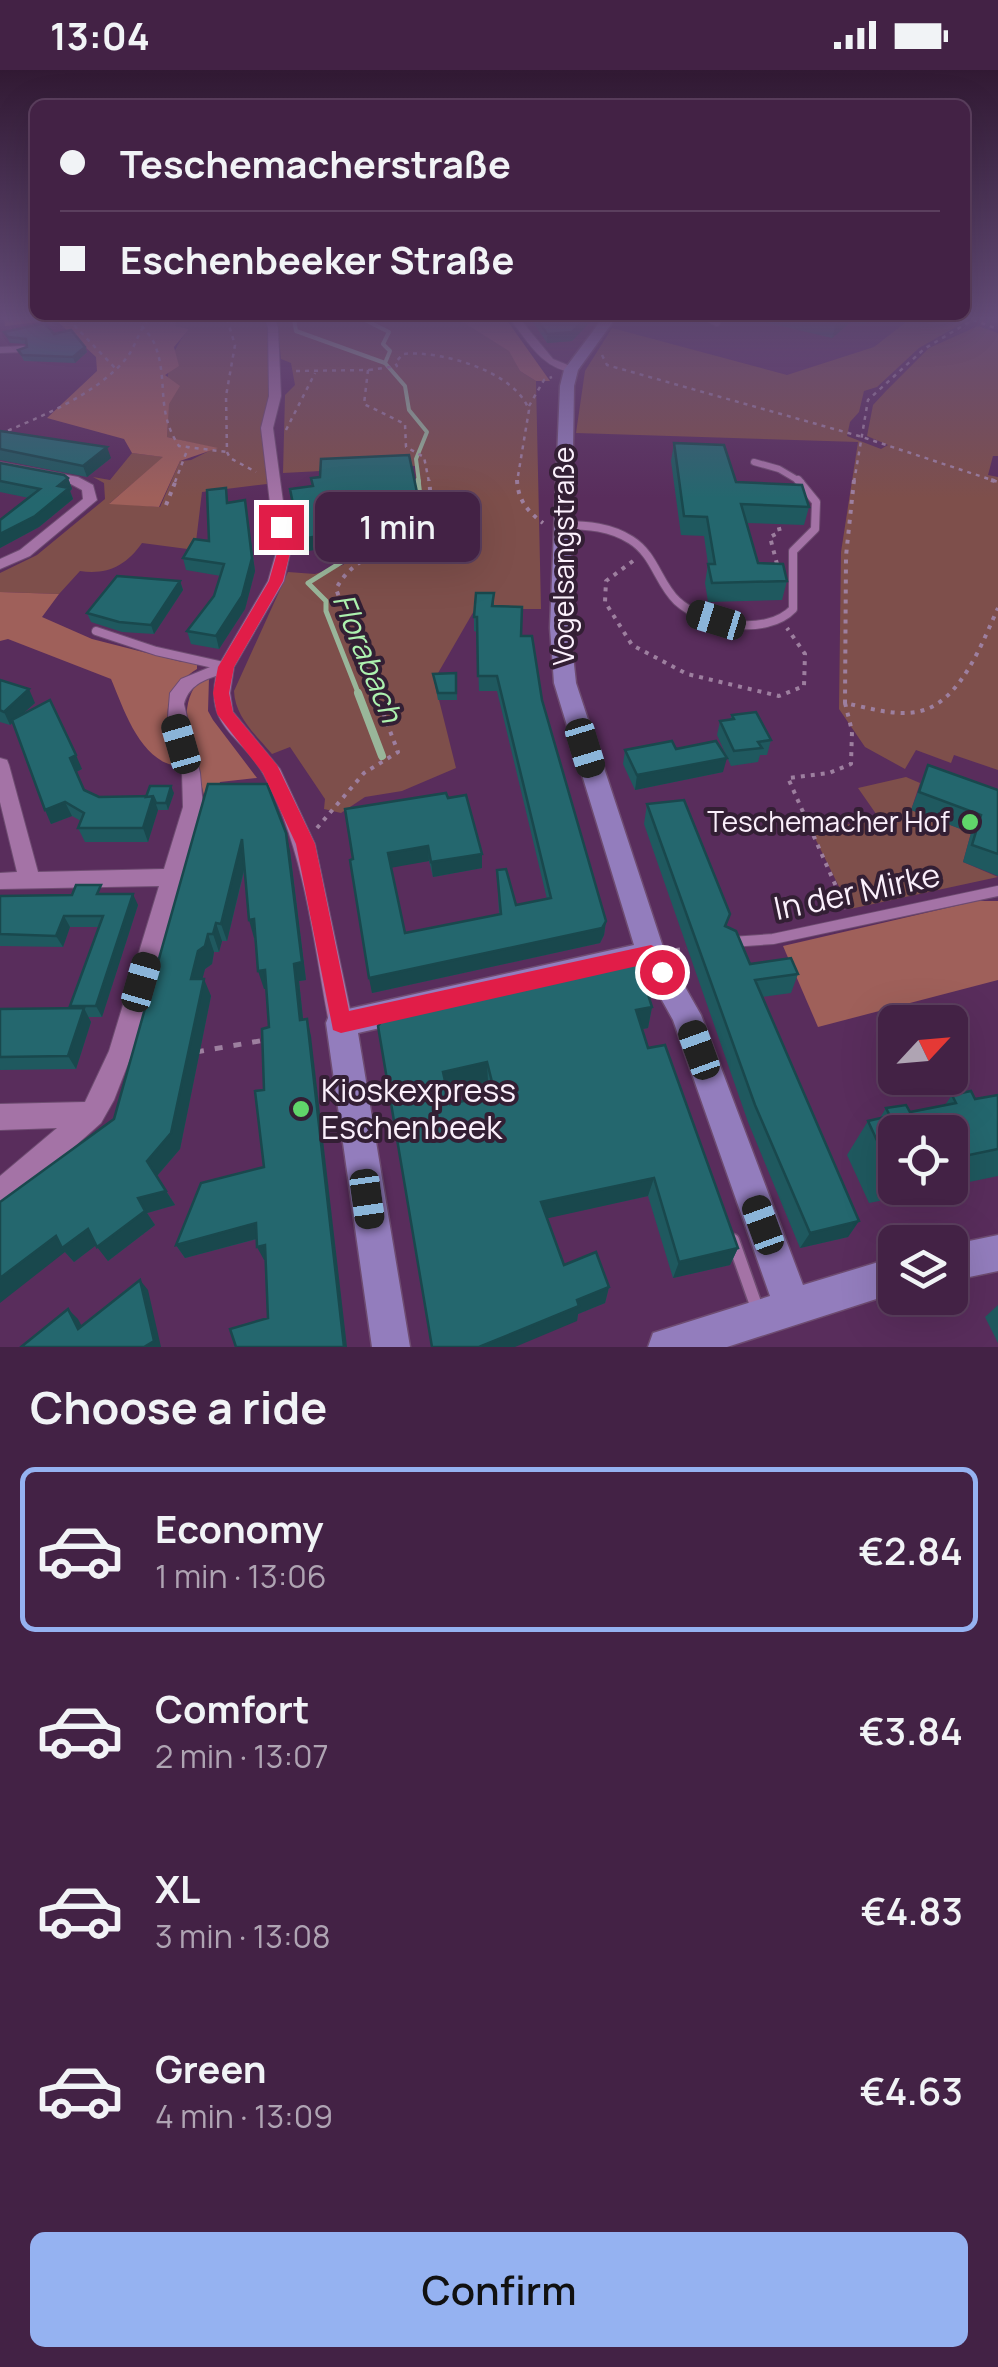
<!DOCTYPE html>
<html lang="en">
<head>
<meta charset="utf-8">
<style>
  :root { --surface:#432245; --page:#4d2f50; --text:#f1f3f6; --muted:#afa4b3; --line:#5b3f5e; --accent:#95b2f1 }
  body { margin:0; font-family:Manrope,sans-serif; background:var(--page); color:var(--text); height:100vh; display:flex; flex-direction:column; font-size:38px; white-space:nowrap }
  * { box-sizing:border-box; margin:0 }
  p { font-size:32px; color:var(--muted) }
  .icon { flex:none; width:55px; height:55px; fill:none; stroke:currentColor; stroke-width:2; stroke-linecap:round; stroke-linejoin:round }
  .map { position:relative; height:1277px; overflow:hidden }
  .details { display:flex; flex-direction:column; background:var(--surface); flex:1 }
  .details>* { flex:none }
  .guide { position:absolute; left:30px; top:30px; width:940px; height:220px; border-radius:15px; box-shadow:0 10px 40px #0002,0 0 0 2px var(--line); display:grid; align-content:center; height:220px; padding:0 30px; background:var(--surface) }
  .needle { width:65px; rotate:64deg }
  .fabs { position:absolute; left:878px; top:935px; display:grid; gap:20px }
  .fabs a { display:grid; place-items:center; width:90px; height:90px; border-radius:15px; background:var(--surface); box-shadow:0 10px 40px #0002,0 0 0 2px var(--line); font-size:50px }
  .end { position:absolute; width:45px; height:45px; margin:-22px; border:12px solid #e11d48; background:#fff; box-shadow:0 0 0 5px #fff }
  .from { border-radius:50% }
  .bubble { position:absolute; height:70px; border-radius:15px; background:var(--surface); box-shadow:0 10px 40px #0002,0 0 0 2px var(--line); font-size:32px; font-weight:600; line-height:70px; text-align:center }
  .car { position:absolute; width:30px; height:60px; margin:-30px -15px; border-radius:12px; box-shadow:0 0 8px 2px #0007; background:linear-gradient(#222 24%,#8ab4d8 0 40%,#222 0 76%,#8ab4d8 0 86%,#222 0) }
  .guide b { display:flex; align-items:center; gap:35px; height:95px; font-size:38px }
  .guide b+b { border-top:2px solid var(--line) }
  .guide i { width:25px; height:25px; background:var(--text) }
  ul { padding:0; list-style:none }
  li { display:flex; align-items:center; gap:30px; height:165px; margin:0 20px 15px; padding:0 10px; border:5px solid transparent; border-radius:15px }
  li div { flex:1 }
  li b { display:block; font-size:38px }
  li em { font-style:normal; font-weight:600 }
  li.selected { border-color:var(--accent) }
  li>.icon { width:90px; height:90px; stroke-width:1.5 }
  h2 { padding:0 30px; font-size:45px; line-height:120px }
  .cta { display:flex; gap:20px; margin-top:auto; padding:20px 30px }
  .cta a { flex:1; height:115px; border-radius:15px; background:var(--accent); color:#111; font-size:40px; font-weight:600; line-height:115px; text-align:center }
  .status { display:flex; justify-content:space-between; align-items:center; height:70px; padding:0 50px; background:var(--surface); direction:ltr }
  .status svg { height:28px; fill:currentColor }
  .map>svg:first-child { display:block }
</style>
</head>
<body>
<div class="status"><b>13:04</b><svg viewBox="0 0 49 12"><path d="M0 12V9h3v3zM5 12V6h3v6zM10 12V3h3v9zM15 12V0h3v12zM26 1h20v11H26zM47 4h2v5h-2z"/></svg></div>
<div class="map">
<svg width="998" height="1277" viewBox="0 0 998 1277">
  <rect width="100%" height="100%" fill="#592d5c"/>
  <g fill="#7e4f4b">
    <path d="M177 249H266L270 261V324L261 358 267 414 202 422 195 480 142 473C126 496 107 505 80 501L59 524 0 522V503L37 485 105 429 104 413 93 407 110 410 132 383 164 387 110 433 160 437 180 391 191 390 215 378 167 367C170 322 158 297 189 259L174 256Z"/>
    <path d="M277 249H442L464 253 510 281 520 301 536 311 541 539H475L434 610 456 698 402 721 365 727 341 743 324 739 325 729 290 677 272 684C256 665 235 647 234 621L288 502 315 504 343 495 403 448 419 443 415 396 283 403 285 325 295 315 291 293 281 289Z"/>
    <path d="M910 249H970L919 278 877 317 864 321 859 342 850 352 847 366 881 379 888 375 867 366 873 335 886 321 929 278 978 256 998 263V386H993L988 405 998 407V700L954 685 951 693 916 680 905 699 865 677 839 639 841 482 858 372 576 363 585 301 612 258 787 305 874 277Z"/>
    <path d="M906 707 920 713 911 740 971 763 963 792 998 807 850 839 810 758 881 751 858 718Z"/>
  </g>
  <g fill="#9f605a">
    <path d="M4 249H177L175 256 189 259 174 277 179 296 165 305 180 316 169 334 167 367 218 378 180 391 159 437 109 434 163 387 132 383 124 369 47 348 97 301 96 287 56 250 5 256Z"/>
    <path d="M442 249H506L550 311H536L520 301 509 281 464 253Z"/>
    <path d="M0 522 59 524 42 547 92 569 182 592H197V599C154 626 167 657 182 697 141 694 125 642 111 609L8 569 0 571Z"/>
    <path d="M209 608 208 641 213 650 257 708 220 712 216 725H204C195 686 172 643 200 609Z"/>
    <path d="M977 831H998V910L818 957 783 876Z"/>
  </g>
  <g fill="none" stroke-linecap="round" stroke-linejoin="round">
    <g stroke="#99b69a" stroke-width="4">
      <path d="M294 249 296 261 385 293"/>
      <path d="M363 249 389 262 383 274 390 281 385 293 405 316 409 340 427 362 416 389 419 412"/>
    </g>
    <path stroke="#99b69a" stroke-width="5" d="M359 625 326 541V531L308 513 422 442 418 410"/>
    <path stroke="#99b69a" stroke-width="8" d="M358 623 382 686"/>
    <g stroke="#6e4c71" stroke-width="8">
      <g id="lane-far3">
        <path d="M709 249 717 253"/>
        <path d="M0 280 23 279"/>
        <path d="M754 392 779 399 801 412"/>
      </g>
    </g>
    <g stroke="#6e4c71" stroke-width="10">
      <g id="lane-far2">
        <path d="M564 455C587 455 611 457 631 470 655 485 658 513 677 531 703 555 766 567 793 539V481L815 459 816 432 798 410"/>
        <path d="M96 561 156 581 223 596"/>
      </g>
    </g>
    <g stroke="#6e4c71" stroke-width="12">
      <path id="lane-far1" d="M731 872 773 869 998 821"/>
    </g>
    <g stroke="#6e4c71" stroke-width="15">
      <path id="lane" d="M733 1170 758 1241"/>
    </g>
    <g stroke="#6e4c71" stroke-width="2">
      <g id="street">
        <path d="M265 249H275L278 258 281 326 273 358 290 483 284 511 234 597 230 623 233 642 280 699 315 774 353 953 349 961 341 964 333 961 329 953C313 870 305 781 264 705 243 666 205 659 216 606 200 611 188 618 184 634L200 703 203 737 133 981 114 1030 101 1053 10 1134 0 1137V1106L57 1058 0 1060V1034L85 1032 109 981 159 816 0 819V803L17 802 0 732V688L7 690 9 695 38 802 164 799 183 737 182 703 168 647 170 623 181 609 220 593 268 511 276 483 261 358 269 326 268 258Z"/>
        <path d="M510 249H520L553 289 575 298V302C544 301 528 272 510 249Z"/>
        <path d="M0 392 78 407 93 415 97 430 30 486 0 499V489L20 480 83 429 82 420 69 413 0 400Z"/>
      </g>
    </g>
    <g stroke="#6e4c71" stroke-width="3">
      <g id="secondary">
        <path d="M602 249H615L578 300 574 316 570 558 576 613 664 880 701 945 803 1215 895 1187V1223L727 1277H648L653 1263 770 1226 673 950 644 898 358 963 410 1277H372L326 953 330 943 634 875 554 613 550 558 560 316 564 300Z"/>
        <path d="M998 1165V1201L950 1211V1175Z"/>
      </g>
    </g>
    <g stroke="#9d7f9f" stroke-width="2.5" stroke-dasharray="4 5" stroke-linecap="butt">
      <path d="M68 249 115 298"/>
      <path d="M136 249C142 257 151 265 155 275 169 311 155 340 179 376L227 382"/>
      <path d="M227 249 235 275 226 326 227 382 230 388 256 402"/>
      <path d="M973 250 998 259"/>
      <path d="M602 285 607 295 859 366 998 412"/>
      <path d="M369 300 397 296 395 293 403 284C440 280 515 301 529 340L517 412"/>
      <path d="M296 301 368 300 364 334 405 354 406 377 424 387 429 412"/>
      <path d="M529 336 544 310 552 307"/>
      <path d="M286 360 315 303"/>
      <path d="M0 364C42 346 93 326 124 291 135 279 138 262 148 249"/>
      <path d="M175 412 188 378"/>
      <path d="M854 412 868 330 924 279 974 249"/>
    </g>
    <g stroke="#9d7f9f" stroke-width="4" stroke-dasharray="4 6" stroke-linecap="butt">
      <path d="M517 410C518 430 527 441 543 453"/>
      <path d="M854 410 846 486 845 633C869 638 900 648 924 640 962 628 983 571 998 538"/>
      <path d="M991 410 998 412"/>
      <path d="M166 435 176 410"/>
      <path d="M633 491 606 511 605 532 632 575 687 604 779 626 804 616 805 584 787 558"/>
      <path d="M777 494 770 467 780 462 778 454"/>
      <path d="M845 633 852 661 851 694 829 703 788 708 846 839"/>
      <path d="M317 758 364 703 398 682 336 519C362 467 440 482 429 410"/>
      <path d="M676 880 686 879"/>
    </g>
    <path stroke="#9d7f9f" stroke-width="5" stroke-dasharray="8 11" stroke-linecap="butt" d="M196 982 265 970"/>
    <use href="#lane-far3" stroke="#a473a6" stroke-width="6"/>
    <use href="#lane-far2" stroke="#a473a6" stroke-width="8"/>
    <use href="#lane-far1" stroke="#a473a6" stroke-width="10"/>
    <use href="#lane" stroke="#a473a6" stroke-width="12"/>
    <use href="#street" fill="#a473a6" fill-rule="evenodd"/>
    <use href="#secondary" fill="#937dbd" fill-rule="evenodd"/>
  </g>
  <g fill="#1f595f" fill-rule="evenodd">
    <path d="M531 249H593L572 271 547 273Z"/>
    <path d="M752 249H870L864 254 851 252 832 268Z"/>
    <path d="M4 262 54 264 85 277 87 282 75 293 24 291 18 280 27 277 26 274 10 273Z"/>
    <path d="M0 361 111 388 87 407 0 390Z"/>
    <path d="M674 373 736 412 809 437 804 455 747 453 758 493 787 511 782 530 708 532 705 513 708 494 704 466 681 465 671 391Z"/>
    <path d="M0 393 68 408 72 419 70 421 73 429 39 457 0 478V450L29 428 0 422Z"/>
    <path d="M245 430 255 501 245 539 219 579 191 574 187 561 214 526 221 506 186 500 183 488 209 471 229 432Z"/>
    <path d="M180 511 183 520 154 564 122 562 91 552 87 543Z"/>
    <path d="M494 523V536L521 566 542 630 606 851 604 865 600 873 372 923 353 789 448 728 482 784V798L433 807 429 791 391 797 405 863 499 844 497 800 516 835 547 829 497 621H479L477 562 474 561V547Z"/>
    <path d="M456 603 457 630H438L433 604Z"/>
    <path d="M0 610 35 633 21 645 82 699 76 702 84 720 99 727H146L174 723 168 740H158L148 772H85L78 758 81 751 72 746 51 754 13 652 10 655 0 652Z"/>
    <path d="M732 645 771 670 767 685H760L758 692 731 696 717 665 720 651 730 650Z"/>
    <path d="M676 679 723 702 635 720 623 694 625 680Z"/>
    <path d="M928 695 998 720V806L963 792 971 763 911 740Z"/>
    <path d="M208 714 290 781 306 910 299 911 303 949 311 966 268 1248 265 1190 257 1177V1169L185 1188 176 1175 264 1097V1020L269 957 266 918 264 919 254 868 245 798 227 871H222L219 882H214L212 894 205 899 202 909 211 926 180 1079 157 1106 175 1135 147 1143 155 1155 108 1191 96 1175 74 1192 65 1182 114 1049Z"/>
    <path d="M647 734 730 844 726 857 750 894 798 904 791 923 762 927 859 1151 848 1167 800 1178 748 1052 644 754Z"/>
    <path d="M105 824 138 835 102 947H88L91 952 76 999 0 1000V939H72L70 936 99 857H70L63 877 0 876V826Z"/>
    <path d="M656 907 651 928H649L652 937 648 958 642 959 648 978 738 1178 730 1195 673 1208 648 1126 547 1148 564 1195 609 1217 605 1233 578 1244 577 1251 378 956ZM488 1012 491 1025 450 1034 447 1022Z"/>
    <path d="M952 1025 975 1029 998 1025V1106L950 1116V1062H895V1118H945L869 1133 847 1085 868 1051 880 1048 886 1038 910 1042 945 1035Z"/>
    <path d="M998 1235V1273L985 1247Z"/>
  </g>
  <g fill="#19484d">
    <path d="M585 249H593L572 271 547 273V264Z"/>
    <path d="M841 249H851V252L832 268 836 253Z"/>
    <path d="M85 277 87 282 75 293 73 287Z"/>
    <path d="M107 377 111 388 87 407 83 396Z"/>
    <path d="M68 408 72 419 70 421 73 429 39 457 0 478V464Z"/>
    <path d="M418 427V440L369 446 367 433Z"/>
    <path d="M245 430 255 501 245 539 219 579 216 566Z"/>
    <path d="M372 452 373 465 360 473 302 482 300 469Z"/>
    <path d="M180 511 183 520 154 564 151 555Z"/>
    <path d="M29 619 35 633 10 655 4 642Z"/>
    <path d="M76 685 82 699 76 702 70 688Z"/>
    <path d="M727 688 723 702 635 720 637 705Z"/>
    <path d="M171 716 174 723 168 740 166 733Z"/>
    <path d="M153 726 158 740 148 772 143 758Z"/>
    <path d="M65 732 72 746 51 754 45 740Z"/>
    <path d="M286 763 290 781 306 910 299 911 305 967 300 950 294 894Z"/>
    <path d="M242 769 247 787 227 871 221 854Z"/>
    <path d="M428 776 429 791 390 798 388 783Z"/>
    <path d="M482 784V798L433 807 431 792Z"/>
    <path d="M133 824 138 835 102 947 96 936Z"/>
    <path d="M64 846 70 857 63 877 56 866Z"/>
    <path d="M254 849 260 866 254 868 249 850Z"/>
    <path d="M606 851 604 865 600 873 372 923 369 908Z"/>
    <path d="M216 853 222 871 219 882 213 864Z"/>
    <path d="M208 864 214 882 212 894 205 899 198 926 191 909 198 881Z"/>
    <path d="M265 900 270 918 264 919 258 901Z"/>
    <path d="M656 907 651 928 639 930 643 909Z"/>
    <path d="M204 909 211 926 180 1079 156 1107 147 1091Z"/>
    <path d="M652 937 648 958 632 961 636 940Z"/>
    <path d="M84 938 91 952 76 999 68 986Z"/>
    <path d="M307 949 311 966 347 1277H344Z"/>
    <path d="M487 992 488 1012 445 1022 443 1002Z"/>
    <path d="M654 1108 648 1126 540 1150 541 1132Z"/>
    <path d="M166 1121 175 1135 147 1143 155 1155 108 1191 97 1177 138 1128Z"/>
    <path d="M859 1151 848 1167 800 1178 810 1163Z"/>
    <path d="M256 1153 263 1167 185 1188 176 1175Z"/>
    <path d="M88 1159 99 1173 74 1192 65 1182 0 1233V1208L56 1166Z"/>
    <path d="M265 1175 271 1189 264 1190 257 1177Z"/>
    <path d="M738 1178 730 1195 673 1208 679 1192Z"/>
    <path d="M140 1210 148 1220 161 1277H144Z"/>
    <path d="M609 1217 605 1233 578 1244 577 1251 515 1277H479L577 1230Z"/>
    <path d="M68 1239 78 1249 88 1268 78 1259Z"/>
  </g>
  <g fill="#24676e" stroke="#19484d" stroke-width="2.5" fill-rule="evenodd">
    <path d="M537 249H585L572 262 547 264Z"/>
    <path d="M817 249H841L836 253Z"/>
    <path d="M45 253 54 264 71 260 85 277 73 287 22 285 18 280 27 277 26 269 8 267 4 262Z"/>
    <path d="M0 361 107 377 83 396 0 379Z"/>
    <path d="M674 373 724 375 736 412 802 415 809 437 741 434 758 493 783 494 787 511 712 513 708 494H715L707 447 684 446Z"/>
    <path d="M409 385 418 427 367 433 372 452 359 460 300 469 290 419 313 416 311 408 320 407 321 389Z"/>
    <path d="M0 393 64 405 68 408 58 416 69 418 35 446 0 464V450L40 419 0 411Z"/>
    <path d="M226 418 227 433 245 430 252 488 242 526 216 566 187 561 214 526 224 494 183 488 194 469 209 471 207 420Z"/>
    <path d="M117 506 180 511 151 555 119 552 87 543Z"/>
    <path d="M476 523H494L492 536 522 537 521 566H532L542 630 606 851 602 858 369 908 350 790 353 789 345 739 446 723 448 728 466 725 482 784 431 792 428 776 388 783 405 863 501 844 497 800 506 799 516 835 551 828 497 606H478L477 547H474Z"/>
    <path d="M456 603V623H438L433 604Z"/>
    <path d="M0 610 29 619 4 642 0 640Z"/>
    <path d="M50 630 76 685 70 688 84 720 99 727 153 726 143 758H78L84 743 65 732 45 740 12 650Z"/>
    <path d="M756 642 771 670 758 672 762 678 734 681 720 651 734 649 732 645Z"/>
    <path d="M672 671 676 679 716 671 727 688 637 705 625 680Z"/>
    <path d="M928 695 998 720V784L972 775 981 745 919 722Z"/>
    <path d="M208 714H267L286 763 302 892 294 894 300 950 307 949 344 1277H236L230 1259 268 1248 265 1175 257 1177 256 1153 176 1175 201 1113 264 1097 255 1021 264 1020 262 959 269 957 265 900 258 901 254 849 249 850 242 769 221 854 216 853 213 864H208L205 876 198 881 191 909H204L171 1063 147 1091 166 1121 138 1128 145 1141 97 1177 88 1159 62 1178 56 1166 0 1208V1132L114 1049Z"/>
    <path d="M150 716H171L166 733H156L153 726 146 727Z"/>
    <path d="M684 730 730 844 725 856 736 861 750 894 791 888 798 904 755 910 859 1151 810 1163 755 1035 647 734Z"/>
    <path d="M76 815H101L97 824H133L96 936H70L103 846H64L56 866 0 864V826L72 825Z"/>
    <path d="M649 889 656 907 643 909 652 937 636 940 648 978 665 975 738 1178 679 1192 654 1108 541 1132 564 1195 596 1182 609 1217 577 1230 579 1236 479 1277H432L378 956 386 945ZM487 992 495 1024 450 1034 443 1002Z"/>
    <path d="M84 938 68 986 0 987V939Z"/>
    <path d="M971 1021 975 1029 998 1025V1079L950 1089V1062H895V1100L891 1101 868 1051 890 1046 886 1038 906 1035 910 1042 956 1033 952 1025Z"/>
    <path d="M140 1210 154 1271 144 1277H21L68 1239 78 1259Z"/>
  </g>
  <linearGradient id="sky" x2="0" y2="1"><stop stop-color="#311933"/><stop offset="0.58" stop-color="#644c78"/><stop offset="1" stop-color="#644c78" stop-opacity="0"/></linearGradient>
  <rect width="998" height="428" fill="url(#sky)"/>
  <path fill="#e11d48" d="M281 453 287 457 290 483 283 511 234 597 229 623 233 642 277 695 315 774 349 941 651 875C662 879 668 891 673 902L670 908H655L646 894 341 963 333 960 296 774 263 703 217 644 213 623 218 597 269 511 277 483 275 457Z"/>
  <g fill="#60d56a" stroke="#331f34" stroke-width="4">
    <circle cx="970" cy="752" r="10"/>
    <circle cx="301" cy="1039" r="10"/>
  </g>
  <g text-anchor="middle" stroke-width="8" stroke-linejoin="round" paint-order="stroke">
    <g font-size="28" fill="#fbf0fc" stroke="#331f34">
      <text transform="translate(564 486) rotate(-90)" y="10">Vogelsangstraße</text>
    </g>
    <g font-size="28" fill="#fbf0fc" stroke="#331f34" text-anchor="end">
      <text x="950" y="762">Teschemacher Hof</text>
    </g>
    <g font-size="30" font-style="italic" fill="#adf2af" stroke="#331f34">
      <text transform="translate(367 588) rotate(68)" y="10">Florabach</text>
    </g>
    <g font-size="32" fill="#fbf0fc" stroke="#331f34">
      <text transform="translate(857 822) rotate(-12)" y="11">In der Mirke</text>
    </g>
    <g font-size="32" fill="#fbf0fc" stroke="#331f34" text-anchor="start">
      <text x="321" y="1032">Kioskexpress<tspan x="321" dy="37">Eschenbeek</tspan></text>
    </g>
  </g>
</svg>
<div class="fabs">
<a><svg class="needle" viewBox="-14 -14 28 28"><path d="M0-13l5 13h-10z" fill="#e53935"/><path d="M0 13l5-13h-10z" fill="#afa4b3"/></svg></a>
<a><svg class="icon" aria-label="locate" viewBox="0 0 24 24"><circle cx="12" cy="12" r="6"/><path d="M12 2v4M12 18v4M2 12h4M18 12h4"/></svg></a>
<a><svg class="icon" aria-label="layers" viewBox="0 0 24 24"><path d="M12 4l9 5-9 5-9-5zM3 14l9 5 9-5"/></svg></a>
</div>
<i class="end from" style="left:662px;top:902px"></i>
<i class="end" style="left:281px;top:457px"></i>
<div class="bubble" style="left:315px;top:422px;width:165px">1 min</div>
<i class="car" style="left:716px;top:550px;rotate:287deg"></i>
<i class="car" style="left:181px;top:674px;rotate:344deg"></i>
<i class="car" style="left:585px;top:678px;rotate:163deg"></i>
<i class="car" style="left:141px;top:912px;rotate:16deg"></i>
<i class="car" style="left:699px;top:980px;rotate:340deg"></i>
<i class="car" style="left:367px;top:1129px;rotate:172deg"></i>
<i class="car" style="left:763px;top:1155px;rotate:340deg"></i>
<div class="guide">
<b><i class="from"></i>Teschemacherstraße</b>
<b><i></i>Eschenbeeker Straße</b>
</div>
</div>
<section class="details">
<h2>Choose a ride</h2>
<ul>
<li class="selected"><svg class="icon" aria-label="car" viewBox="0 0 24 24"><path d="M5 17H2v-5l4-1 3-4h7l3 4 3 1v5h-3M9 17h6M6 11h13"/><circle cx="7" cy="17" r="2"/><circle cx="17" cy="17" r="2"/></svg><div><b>Economy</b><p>1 min · 13:06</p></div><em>€2.84</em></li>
<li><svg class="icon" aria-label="car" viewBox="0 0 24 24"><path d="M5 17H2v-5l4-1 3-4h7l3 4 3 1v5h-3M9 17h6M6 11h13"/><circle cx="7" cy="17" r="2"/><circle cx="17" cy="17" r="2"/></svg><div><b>Comfort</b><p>2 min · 13:07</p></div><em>€3.84</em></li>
<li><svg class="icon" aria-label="car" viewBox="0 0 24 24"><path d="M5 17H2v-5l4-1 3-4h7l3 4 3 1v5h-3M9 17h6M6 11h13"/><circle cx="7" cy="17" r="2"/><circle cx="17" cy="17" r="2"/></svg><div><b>XL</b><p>3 min · 13:08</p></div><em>€4.83</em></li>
<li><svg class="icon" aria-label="car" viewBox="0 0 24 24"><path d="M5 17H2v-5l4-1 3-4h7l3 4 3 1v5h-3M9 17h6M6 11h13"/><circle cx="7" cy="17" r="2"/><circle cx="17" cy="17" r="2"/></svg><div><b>Green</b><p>4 min · 13:09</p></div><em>€4.63</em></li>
</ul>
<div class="cta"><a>Confirm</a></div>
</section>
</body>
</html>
